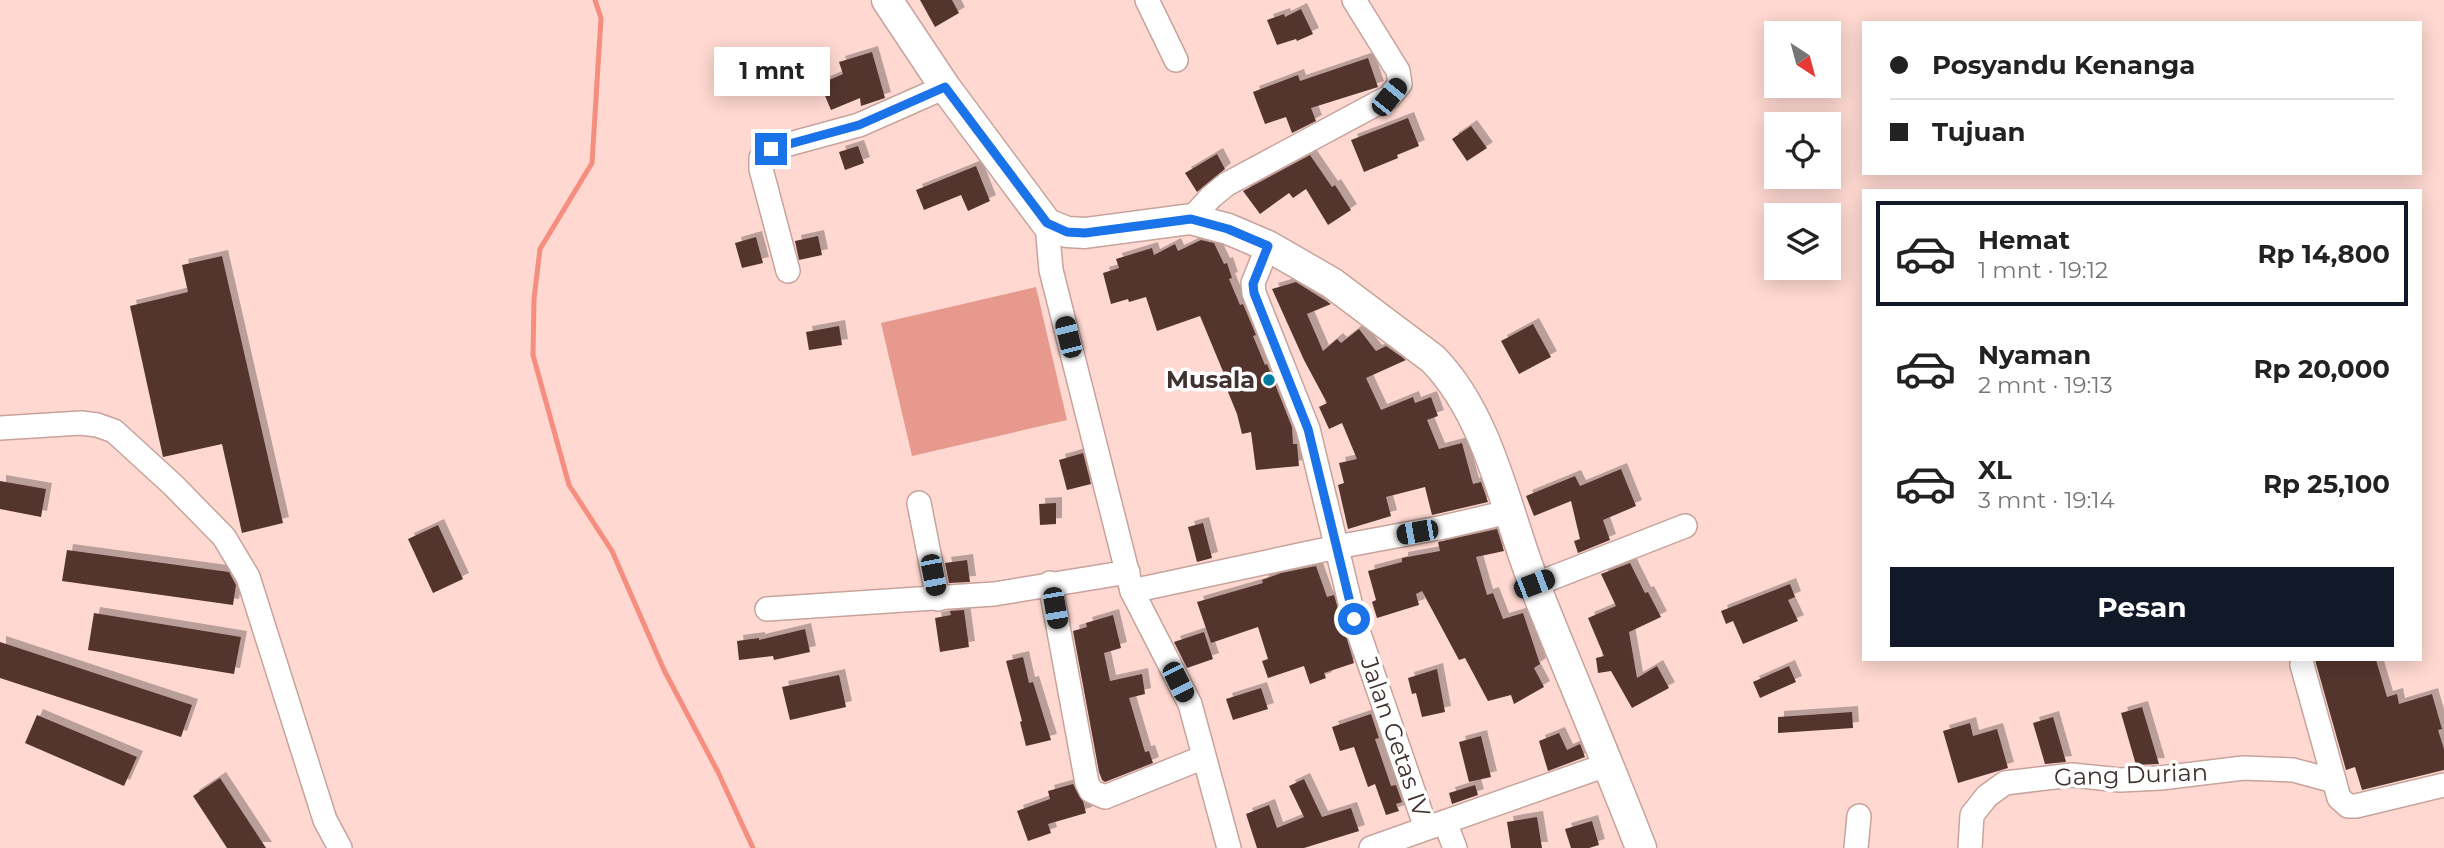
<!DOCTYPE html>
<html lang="id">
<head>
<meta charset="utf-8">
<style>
  :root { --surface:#fff; --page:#f2f2f2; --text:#222; --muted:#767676; --line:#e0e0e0; --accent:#111827 }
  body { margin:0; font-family:Montserrat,sans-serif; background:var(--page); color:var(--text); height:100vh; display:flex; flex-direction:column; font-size:26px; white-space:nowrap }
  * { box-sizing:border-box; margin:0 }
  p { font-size:23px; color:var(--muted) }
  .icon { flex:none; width:38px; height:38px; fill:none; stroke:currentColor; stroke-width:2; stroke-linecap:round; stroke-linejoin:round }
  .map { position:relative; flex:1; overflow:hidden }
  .panel { position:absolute; left:1862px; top:189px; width:560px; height:472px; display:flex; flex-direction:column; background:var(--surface); border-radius:0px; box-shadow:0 4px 18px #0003 }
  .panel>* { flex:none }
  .hud { position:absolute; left:1862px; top:21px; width:560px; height:154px; border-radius:0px; box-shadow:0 4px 18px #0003; display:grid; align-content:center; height:154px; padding:0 28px; background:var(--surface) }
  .needle { width:46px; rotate:144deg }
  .tools { position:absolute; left:1764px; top:21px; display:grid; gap:14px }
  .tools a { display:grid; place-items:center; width:77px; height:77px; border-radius:0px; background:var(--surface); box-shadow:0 4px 18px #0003; font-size:35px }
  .end { position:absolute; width:32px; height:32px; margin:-16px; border:9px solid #1a73e8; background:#fff; box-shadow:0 0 0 4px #fff }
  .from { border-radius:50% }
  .bubble { position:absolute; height:49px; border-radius:0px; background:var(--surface); box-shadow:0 4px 18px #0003; font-size:23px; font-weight:700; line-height:49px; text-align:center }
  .car { position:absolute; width:21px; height:42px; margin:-21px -10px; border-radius:9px; box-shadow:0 0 5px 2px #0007; background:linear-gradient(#222 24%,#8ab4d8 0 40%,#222 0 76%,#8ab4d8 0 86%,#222 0) }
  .hud b { display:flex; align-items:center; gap:24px; height:66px; font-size:26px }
  .hud b+b { border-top:2px solid var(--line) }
  .hud i { width:18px; height:18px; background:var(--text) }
  ul { padding:12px 0 0; list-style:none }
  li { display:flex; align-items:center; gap:21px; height:105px; margin:0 14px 10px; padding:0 14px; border:4px solid transparent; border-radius:0px }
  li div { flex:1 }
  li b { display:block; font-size:26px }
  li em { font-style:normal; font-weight:700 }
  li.selected { border-color:var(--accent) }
  li>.icon { width:63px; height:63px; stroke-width:1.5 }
  .cta { display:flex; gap:14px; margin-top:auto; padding:14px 28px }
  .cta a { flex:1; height:80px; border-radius:0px; background:var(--accent); color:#fff; font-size:28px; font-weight:700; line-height:80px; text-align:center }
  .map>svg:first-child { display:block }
</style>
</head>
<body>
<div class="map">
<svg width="2444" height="848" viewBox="0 0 2444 848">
  <defs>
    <filter id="shadow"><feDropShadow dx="6" dy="-6" stdDeviation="0" flood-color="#0004"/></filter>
  </defs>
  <rect width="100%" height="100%" fill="#fed8d1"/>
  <path fill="#e7998d" d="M1036 287 1067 420 912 456 881 323Z"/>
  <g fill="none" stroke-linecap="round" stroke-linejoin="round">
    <path stroke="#f58e7e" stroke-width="5" d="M595 0 601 18 592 163 540 249 534 299 533 355 569 485 612 551 664 670 718 772 753 848"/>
  </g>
  <g fill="#52342f" filter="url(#shadow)">
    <path d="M920 0H952L959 13 935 27Z"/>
    <path d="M1301 9 1313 34 1297 41 1296 39 1277 45 1267 20 1284 14 1285 17Z"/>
    <path d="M872 52 885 98 861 106 860 98 831 110 820 84 843 74 839 62Z"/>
    <path d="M1368 58 1378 87 1311 108 1316 121 1292 133 1286 117 1265 124 1253 92 1298 75 1300 81Z"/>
    <path d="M1408 118 1419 146 1397 155 1398 158 1364 172 1351 140Z"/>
    <path d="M1471 126 1487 148 1467 161 1452 139Z"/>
    <path d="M858 146 864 163 845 170 839 152Z"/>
    <path d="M1217 154 1225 169 1197 192 1185 173Z"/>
    <path d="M1310 155 1332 187 1335 185 1351 210 1328 225 1306 189 1293 198 1289 193 1260 214 1243 191Z"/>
    <path d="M976 166 990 201 968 211 961 195 924 210 916 190Z"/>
    <path d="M818 236 822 255 799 260 795 241Z"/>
    <path d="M756 237 763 263 742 268 735 243Z"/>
    <path d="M1201 240 1214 243 1224 264 1227 263 1232 278 1229 279 1240 305 1243 304 1256 335 1253 336 1265 365 1267 364 1292 427 1293 444H1297L1299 466 1256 470 1251 432 1242 434 1237 414 1224 382 1227 381 1200 316 1157 331 1146 297 1129 302 1128 299 1111 304 1103 273 1119 268 1116 259 1152 248 1154 255 1175 244 1178 251Z"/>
    <path d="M222 256 283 523 242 533 222 444 163 457 130 306 188 292 182 265Z"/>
    <path d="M1296 282 1331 304 1307 314 1323 351 1337 339 1341 343 1359 329 1376 351 1386 346 1406 360 1366 378 1381 410 1413 397 1415 403 1431 397 1438 416 1427 420 1439 449 1462 443 1473 484 1481 482 1488 502 1432 515 1425 487 1386 497 1391 516 1348 529 1338 485 1344 483 1339 463 1357 459 1342 423 1329 429 1319 407 1327 403 1304 360 1272 289Z"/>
    <path d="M1533 324 1551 357 1519 374 1501 341Z"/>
    <path d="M839 326 842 345 809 350 806 332Z"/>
    <path d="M1083 453 1091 484 1067 490 1059 460Z"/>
    <path d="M1621 469 1636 506 1603 520 1610 540 1578 553 1574 541 1580 539 1571 501 1534 516 1526 496 1575 476 1580 486Z"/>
    <path d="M0 481 46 489 41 517 0 509Z"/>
    <path d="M1056 503V524L1040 525 1039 504Z"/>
    <path d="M1203 523 1212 558 1197 562 1188 527Z"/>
    <path d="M438 525 463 579 433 593 408 539Z"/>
    <path d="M1497 529 1504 551 1476 557 1487 595 1493 593 1503 619 1523 613 1540 664 1534 668 1544 687 1514 704 1511 695 1488 701 1465 658 1459 660 1422 591 1416 594 1419 605 1377 618 1372 602 1376 600 1368 571 1402 562V558L1440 551 1438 542Z"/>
    <path d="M67 550 229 572 236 585 233 605 62 581Z"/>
    <path d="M967 560 970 582 949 583 945 563Z"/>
    <path d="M1630 563 1645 593 1648 592 1661 617 1629 632 1637 678 1657 666 1669 688 1632 708 1611 671 1598 673 1596 658 1604 656 1588 618 1616 606 1601 574Z"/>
    <path d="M1316 566 1327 597 1334 595 1354 663 1324 673 1326 678 1310 684 1304 666 1268 678 1262 661 1268 659 1258 627 1211 643 1197 602 1263 583 1262 580 1281 573Z"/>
    <path d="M1790 584 1795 597 1788 600 1798 621 1743 644 1733 621 1726 624 1721 611Z"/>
    <path d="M964 610 969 647 940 652 935 618 951 615 950 611Z"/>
    <path d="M94 613 241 637 234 674 88 650Z"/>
    <path d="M1113 615 1121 648 1104 653 1110 681 1142 674 1145 694 1129 698 1145 752 1149 751 1153 763 1105 782 1102 780 1099 772 1073 631 1087 627 1086 623Z"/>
    <path d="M805 629 810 652 774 660 773 656 739 660 737 641 759 638V640Z"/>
    <path d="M1204 632 1213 659 1187 668 1174 642Z"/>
    <path d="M0 642 192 705 181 737 0 678Z"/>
    <path d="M1023 657 1029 683 1033 682 1051 740 1026 746 1020 722 1022 721 1006 661Z"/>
    <path d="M2315 660H2376L2387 697 2397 694 2399 704 2432 694 2442 729 2438 730 2444 749V770L2362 790 2355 767 2346 770Z"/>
    <path d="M1789 666 1796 682 1760 698 1753 682Z"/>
    <path d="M1437 669 1445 712 1422 717 1416 693 1412 694 1408 678Z"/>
    <path d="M839 675 846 707 790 720 782 687Z"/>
    <path d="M1261 688 1268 709 1233 720 1226 699Z"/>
    <path d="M2142 707 2159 764 2136 765 2121 713Z"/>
    <path d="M1852 712 1853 728 1778 733V717Z"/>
    <path d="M1371 714 1379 738 1375 739 1391 786 1396 785 1402 802 1396 804 1399 811 1386 815 1375 784 1368 787 1354 747 1340 751 1332 727Z"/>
    <path d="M37 715 137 757 124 786 25 743Z"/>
    <path d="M2053 717 2066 762 2045 764 2033 723Z"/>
    <path d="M1970 723 1973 736 1997 729 2008 768 1958 783 1943 731Z"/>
    <path d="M1559 733 1567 750 1580 744 1585 757 1548 771 1539 741Z"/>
    <path d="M1481 736 1491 777 1469 782 1459 742Z"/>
    <path d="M220 778 266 848H227L193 796Z"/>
    <path d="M1304 779 1322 817 1351 808 1359 831 1304 848H1257L1246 814 1269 805 1277 828 1304 817 1289 786Z"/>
    <path d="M1073 784 1083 801 1086 813 1048 824 1051 833 1028 841 1017 811 1050 799 1048 791Z"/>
    <path d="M1475 785 1478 795 1452 804 1449 793Z"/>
    <path d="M1537 817 1542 848H1511L1507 822Z"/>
    <path d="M1592 821 1599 845 1589 848H1571L1565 829Z"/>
  </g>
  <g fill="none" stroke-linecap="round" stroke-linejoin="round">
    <g stroke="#c7a39c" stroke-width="26">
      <g id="minor">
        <path d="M1147 0 1176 60"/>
        <path d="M1191 219 1211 197 1227 184 1389 97 1400 84 1398 71 1354 0"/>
        <path d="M1047 224 1051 270 1132 591 1190 704 1229 848"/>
        <path d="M1268 246 1253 283 1254 293 1308 429 1354 619 1426 828"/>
        <path d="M788 271 761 169V158L771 149 859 125 945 87"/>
        <path d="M0 428 81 423 97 425 114 431 173 485 224 537 248 577 325 820 340 848"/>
        <path d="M919 503 938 599"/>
        <path d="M1050 583 1087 783 1091 791 1105 797 1204 757"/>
        <path d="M1534 585 1685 526"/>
        <path d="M1132 591 1337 547 1444 527 1508 512"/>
        <path d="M767 609 994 594 1128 572"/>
        <path d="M2302 665 2339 798 2348 806H2356L2444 785"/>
        <path d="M1445 822 1455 848"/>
        <path d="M1371 848 1609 764"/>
        <path d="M1856 848 1859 816"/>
        <path d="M1970 848 1972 815 1987 796 2005 783 2072 775 2120 780 2161 778 2243 768 2293 770 2334 781"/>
      </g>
    </g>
    <g stroke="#c7a39c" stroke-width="33">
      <path id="major" d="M887 0 945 87 1047 224 1067 232 1085 233 1191 219 1228 229 1268 246 1332 283 1433 359C1490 417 1506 513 1535 586 1570 674 1607 760 1641 848"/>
    </g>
    <use href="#minor" stroke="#fff" stroke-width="23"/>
    <use href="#major" stroke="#fff" stroke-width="30"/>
  </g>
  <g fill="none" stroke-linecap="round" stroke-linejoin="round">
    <path stroke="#1a73e8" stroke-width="9" d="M771 149 859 125 945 87 1047 223 1067 232 1085 233 1191 219 1228 229 1268 246 1253 284 1254 293 1308 429 1354 619"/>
  </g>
  <circle fill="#007ba2" stroke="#fff" stroke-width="2.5" cx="1269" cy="380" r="7"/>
  <g text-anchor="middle" stroke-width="7" stroke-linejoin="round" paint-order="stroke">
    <g font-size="24" font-weight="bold" fill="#413230" stroke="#fff" text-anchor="end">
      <text x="1255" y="388">Musala</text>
    </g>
    <g font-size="24" fill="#413230" stroke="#fff">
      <text transform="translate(1395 737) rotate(71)" y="8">Jalan Getas IV</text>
      <text transform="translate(2131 775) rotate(-2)" y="8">Gang Durian</text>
    </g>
  </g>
</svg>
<div class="tools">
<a><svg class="needle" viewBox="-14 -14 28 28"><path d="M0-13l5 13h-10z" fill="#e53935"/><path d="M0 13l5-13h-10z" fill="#767676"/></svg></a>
<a><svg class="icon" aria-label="locate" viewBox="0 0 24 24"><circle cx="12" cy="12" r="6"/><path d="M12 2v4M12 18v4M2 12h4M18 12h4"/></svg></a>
<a><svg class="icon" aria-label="layers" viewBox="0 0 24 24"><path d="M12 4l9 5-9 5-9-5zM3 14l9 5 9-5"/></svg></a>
</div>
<i class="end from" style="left:1354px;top:619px"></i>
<i class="end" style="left:771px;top:149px"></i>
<div class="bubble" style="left:714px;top:47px;width:116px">1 mnt</div>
<i class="car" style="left:1389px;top:97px;rotate:39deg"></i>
<i class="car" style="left:1068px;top:337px;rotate:346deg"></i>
<i class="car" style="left:1417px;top:532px;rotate:260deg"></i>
<i class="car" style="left:933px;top:575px;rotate:169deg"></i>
<i class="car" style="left:1534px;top:584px;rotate:69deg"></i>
<i class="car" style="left:1055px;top:608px;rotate:170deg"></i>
<i class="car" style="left:1178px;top:682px;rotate:153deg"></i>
<div class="hud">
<b><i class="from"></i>Posyandu Kenanga</b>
<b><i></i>Tujuan</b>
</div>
<section class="panel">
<ul>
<li class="selected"><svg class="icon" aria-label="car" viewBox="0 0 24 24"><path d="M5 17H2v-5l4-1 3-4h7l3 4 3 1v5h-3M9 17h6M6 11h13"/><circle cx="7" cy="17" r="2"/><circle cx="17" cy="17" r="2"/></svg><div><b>Hemat</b><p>1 mnt · 19:12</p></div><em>Rp 14,800</em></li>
<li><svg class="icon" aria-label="car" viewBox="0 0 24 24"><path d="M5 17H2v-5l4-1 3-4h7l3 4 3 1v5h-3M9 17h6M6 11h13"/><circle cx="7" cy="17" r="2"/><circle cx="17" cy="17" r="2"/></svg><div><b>Nyaman</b><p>2 mnt · 19:13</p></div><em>Rp 20,000</em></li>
<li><svg class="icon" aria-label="car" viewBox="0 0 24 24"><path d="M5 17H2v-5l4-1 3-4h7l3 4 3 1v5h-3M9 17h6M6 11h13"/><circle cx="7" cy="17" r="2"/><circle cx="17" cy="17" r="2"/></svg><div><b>XL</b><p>3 mnt · 19:14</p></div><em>Rp 25,100</em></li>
</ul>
<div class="cta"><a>Pesan</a></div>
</section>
</div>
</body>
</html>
